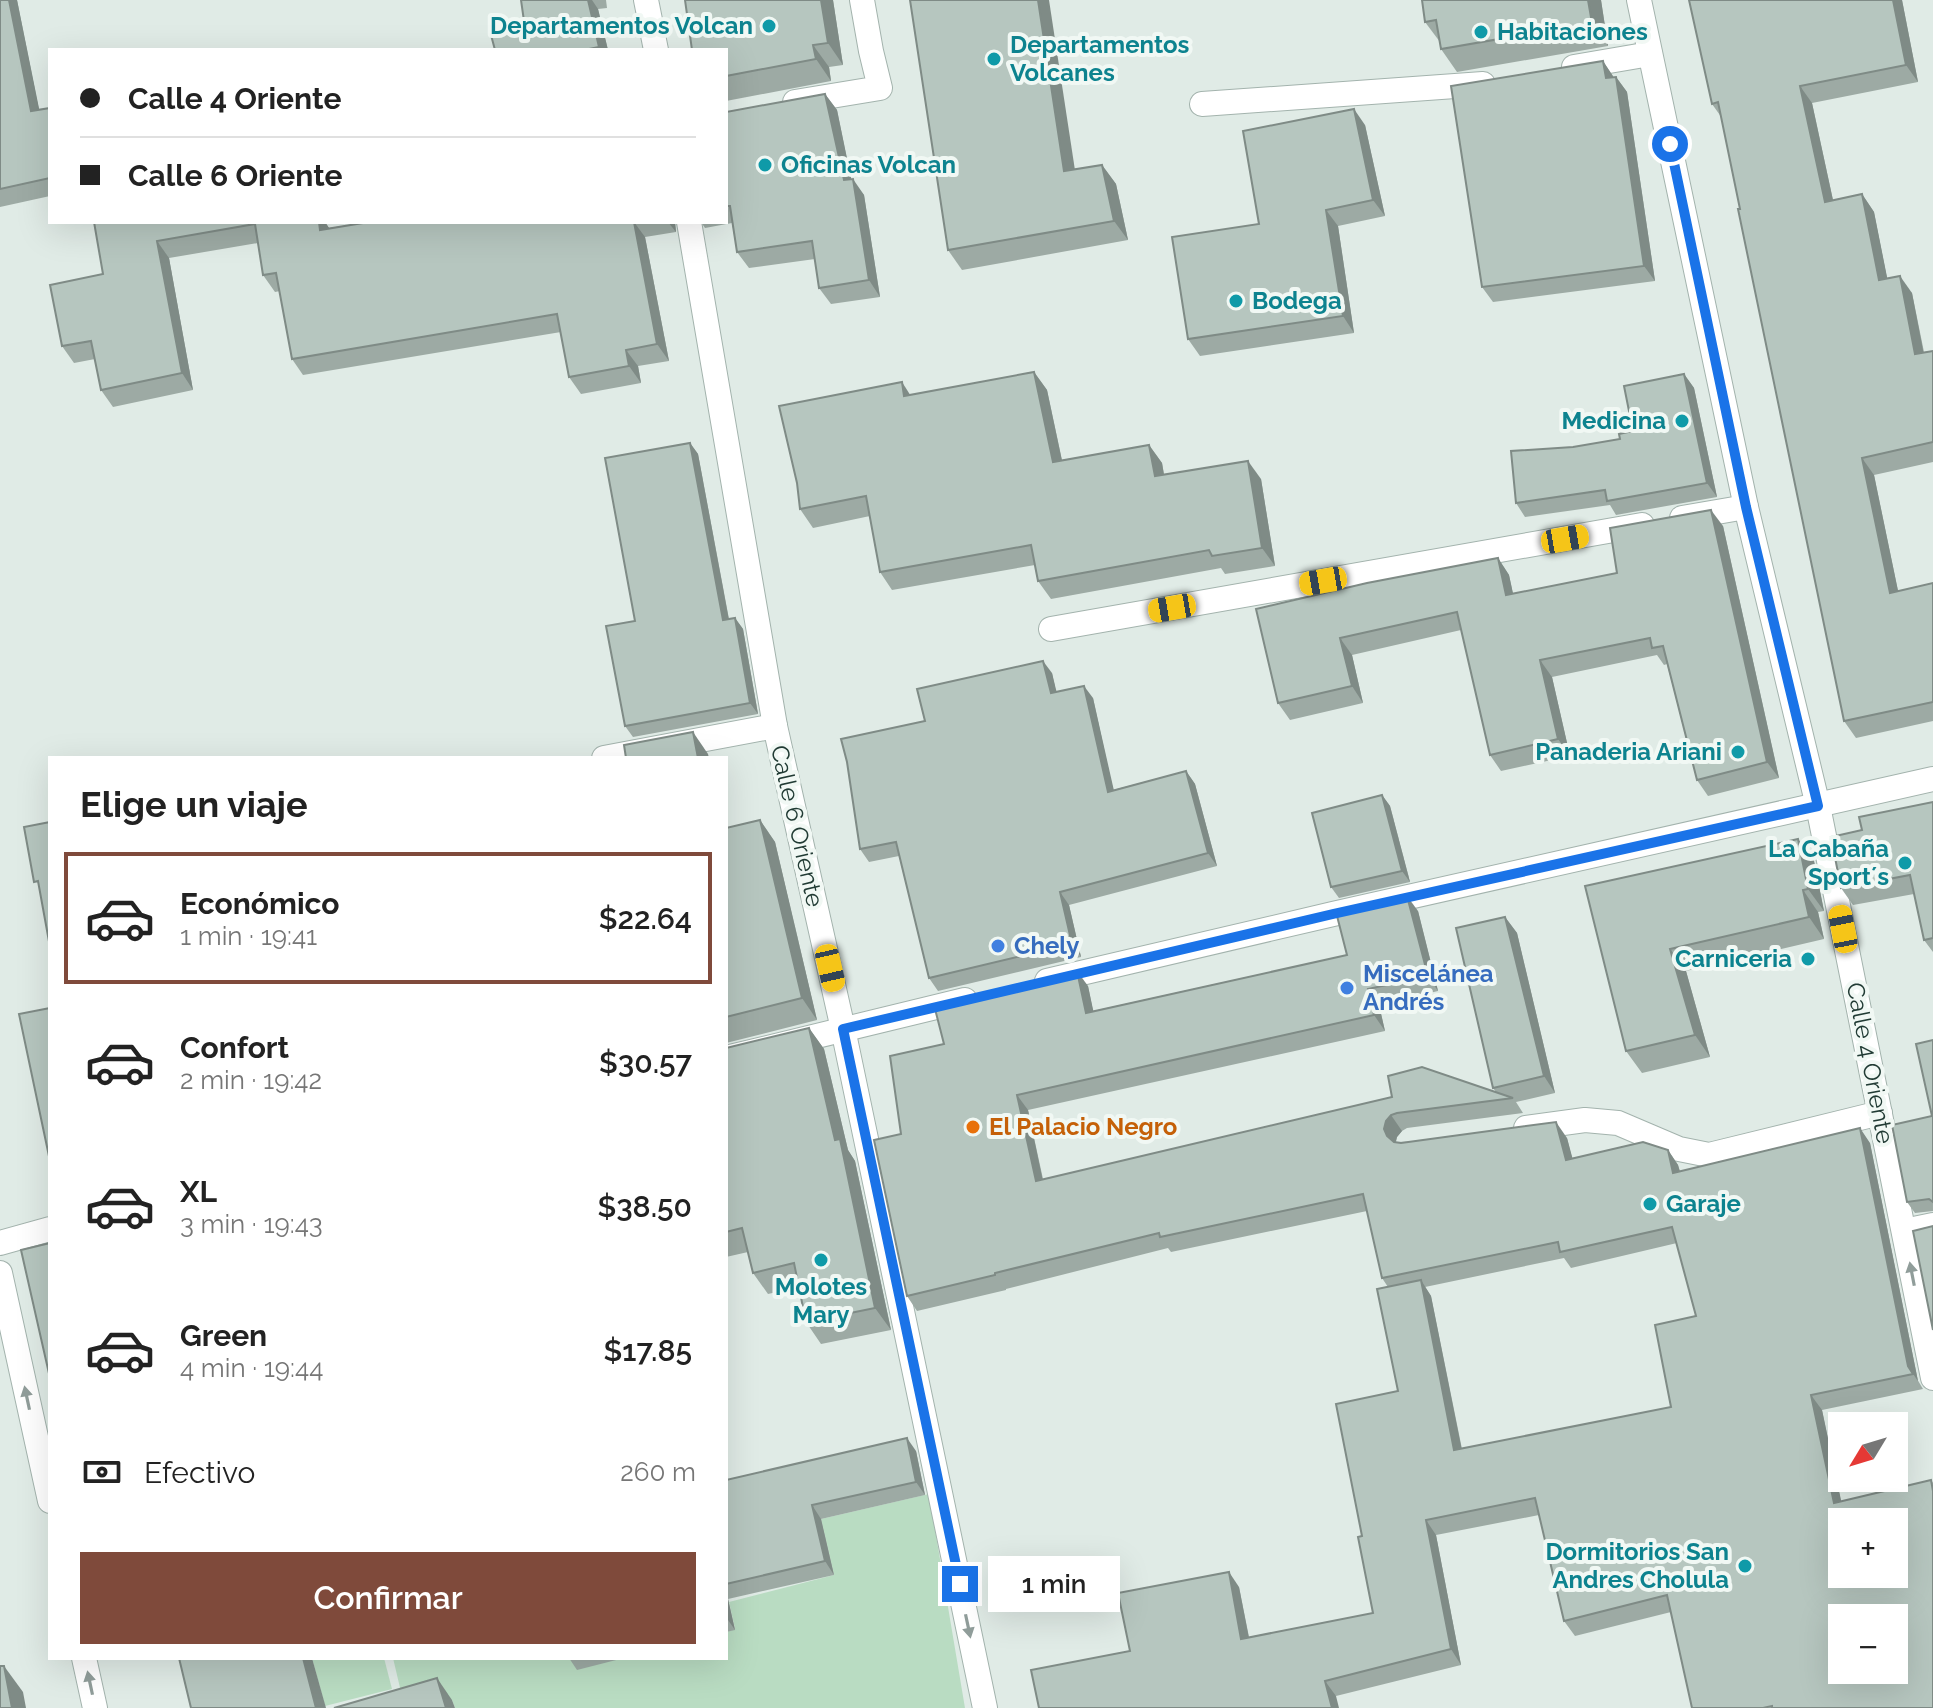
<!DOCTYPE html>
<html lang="es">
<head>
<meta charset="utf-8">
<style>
  :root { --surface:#fff; --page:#f6f6f6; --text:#222; --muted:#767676; --line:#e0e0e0; --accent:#7f4a3b }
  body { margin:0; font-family:Raleway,sans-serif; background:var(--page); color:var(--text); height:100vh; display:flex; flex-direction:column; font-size:30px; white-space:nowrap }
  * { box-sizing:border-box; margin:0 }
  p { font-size:26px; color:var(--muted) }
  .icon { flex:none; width:44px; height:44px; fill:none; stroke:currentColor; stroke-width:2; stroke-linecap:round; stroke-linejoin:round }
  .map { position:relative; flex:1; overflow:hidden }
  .panel { position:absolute; left:48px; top:756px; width:680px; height:904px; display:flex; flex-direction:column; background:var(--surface); border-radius:0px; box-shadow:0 8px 32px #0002 }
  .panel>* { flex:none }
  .banner { position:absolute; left:48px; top:48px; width:680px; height:176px; border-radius:0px; box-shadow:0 8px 32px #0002; display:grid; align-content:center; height:176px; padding:0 32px; background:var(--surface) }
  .needle { width:52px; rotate:232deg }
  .fabs { position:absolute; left:1828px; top:1412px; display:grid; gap:16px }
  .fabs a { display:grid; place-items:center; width:80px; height:80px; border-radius:0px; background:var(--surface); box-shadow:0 8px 32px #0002; font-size:40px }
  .end { position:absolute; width:36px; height:36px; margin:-18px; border:10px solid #1a73e8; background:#fff; box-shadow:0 0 0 4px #fff }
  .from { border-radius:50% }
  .bubble { position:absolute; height:56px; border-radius:0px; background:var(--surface); box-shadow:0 8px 32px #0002; font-size:26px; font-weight:600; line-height:56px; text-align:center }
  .car { position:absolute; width:24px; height:48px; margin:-24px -12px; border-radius:10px; box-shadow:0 0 6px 2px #0007; background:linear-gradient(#f5c518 24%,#345 0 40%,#f5c518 0 76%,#345 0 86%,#f5c518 0) }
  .banner b { display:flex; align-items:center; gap:28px; height:76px; font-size:30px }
  .banner b+b { border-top:2px solid var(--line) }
  .banner i { width:20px; height:20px; background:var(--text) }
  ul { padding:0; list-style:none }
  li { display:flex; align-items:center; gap:24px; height:132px; margin:0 16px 12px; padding:0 16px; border:4px solid transparent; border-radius:0px }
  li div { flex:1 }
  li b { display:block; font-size:30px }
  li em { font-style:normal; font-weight:600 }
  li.on { border-color:var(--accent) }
  li>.icon { width:72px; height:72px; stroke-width:1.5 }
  h2 { padding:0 32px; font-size:36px; line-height:96px }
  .pay { display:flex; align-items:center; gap:20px; height:88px; padding:0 32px; font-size:30px }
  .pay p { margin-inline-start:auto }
  .cta { display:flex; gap:16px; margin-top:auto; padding:16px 32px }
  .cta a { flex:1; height:92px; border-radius:0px; background:var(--accent); color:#fff; font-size:32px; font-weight:600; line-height:92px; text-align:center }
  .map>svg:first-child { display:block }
</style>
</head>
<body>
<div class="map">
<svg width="1933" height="1708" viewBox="0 0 1933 1708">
  <rect width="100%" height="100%" fill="#e0ebe6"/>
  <g fill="#b9dcc2">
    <path d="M929 1494 965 1708H455L452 1700 401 1692 393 1658H726V1632L735 1629 729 1602 834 1575 821 1519Z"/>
    <path d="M312 1658H384L392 1689 325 1706Z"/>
  </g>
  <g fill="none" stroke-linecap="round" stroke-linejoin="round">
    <g stroke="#a3b3ad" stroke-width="26">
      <g id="minor">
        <path d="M646 0 656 50"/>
        <path d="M1639 0 1746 507 1818 806 1933 1378"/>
        <path d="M1574 67 1650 54"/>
        <path d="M795 102 880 88 871 51 862 0"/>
        <path d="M1202 104 1483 84"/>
        <path d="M689 222 775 726 843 1029 985 1708"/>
        <path d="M1682 518 1746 507"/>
        <path d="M1051 629 1642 525"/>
        <path d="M604 758 775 726"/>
        <path d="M1047 981 1333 914 1933 779"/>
        <path d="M726 1058 965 1000"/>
        <path d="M1526 1128 1585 1120 1618 1123 1679 1149 1709 1155 1880 1113"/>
        <path d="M1904 1231 1933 1225"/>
        <path d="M0 1243 50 1229"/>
        <path d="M0 1273 50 1501"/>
        <path d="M84 1658 95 1708"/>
      </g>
    </g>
    <use href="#minor" stroke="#fff" stroke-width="24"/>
  </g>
  <g fill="#9daaa4" fill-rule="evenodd">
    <path d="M0 0H17L39 110 50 108V196L0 207Z"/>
    <path d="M521 0H606L607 8 598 9 608 50H495L525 28Z"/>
    <path d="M685 0H833L843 65 829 67 831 81 726 101V50Z"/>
    <path d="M1422 0H1601L1608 46 1457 72 1441 49 1440 42 1425 22Z"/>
    <path d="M1902 0 1918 82 1812 103 1833 200 1862 194 1874 212 1887 278 1912 293 1924 352 1933 351V462L1874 475 1898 591 1933 583V721L1856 738 1844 721 1722 118 1712 104Z"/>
    <path d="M1603 61 1613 77H1616L1627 92 1655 281 1493 302 1482 287Z"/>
    <path d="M825 94 837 110 851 179 864 195 880 297 831 304 819 288 815 259 749 268 737 252 732 223 705 228 701 222H726V112Z"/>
    <path d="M1365 125 1385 216 1338 226 1354 333 1200 356 1188 339 1259 224Z"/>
    <path d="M1102 165 1116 184 1128 240 962 270 948 250 1074 169Z"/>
    <path d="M94 222H325L329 228 369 222H675L676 232 645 237 669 361 638 366 641 383 581 394 569 377 561 332 303 375 292 359 280 291 275 292 263 275 258 243 169 258 193 390 113 407 101 390 95 359 74 363 62 346 103 274Z"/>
    <path d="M1034 372 1047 390 1062 460 1149 445 1162 463 1164 474 1261 479 1275 566 1225 574 1221 568 1051 599 1038 581 1035 565 892 590 880 572 870 516 813 528 800 509 910 395Z"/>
    <path d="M1684 374 1694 388 1717 497 1616 515 1610 505 1525 517 1516 503 1633 431Z"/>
    <path d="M690 443 698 454 729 619 735 618 743 629 758 714 633 737 625 726 635 621Z"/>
    <path d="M1723 526 1779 778 1708 796 1697 780 1667 664 1664 665 1657 655 1552 677 1570 756 1501 771 1490 755 1461 630 1352 655 1363 703 1290 720 1278 703 1256 609 1498 558 1509 575 1513 594 1617 573Z"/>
    <path d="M1052 673 1056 692 1093 698 1113 790 1186 771 1195 784 1217 866 1069 905 1081 957 938 991 929 978 899 856 869 862 860 849 925 721Z"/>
    <path d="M1382 795 1390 806 1410 882 1339 898 1331 887Z"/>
    <path d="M1933 802V952L1924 940 1914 894 1853 905 1841 888 1862 830Z"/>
    <path d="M760 820 775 842 817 1020 726 1043V828Z"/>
    <path d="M1798 839 1814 861 1824 911 1818 912 1824 939 1686 971 1710 1057 1642 1073 1626 1051 1585 886Z"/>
    <path d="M1418 911 1438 991 1379 1005 1385 1031 1028 1110 1043 1179 1496 1092 1493 1088 1505 917 1517 933 1555 1093 1516 1102 1523 1113 1407 1128 1402 1131 1397 1137 1396 1142 1567 1138 1572 1158 1668 1150 1678 1165 1680 1171 1870 1143 1918 1381 1923 1389 1822 1410 1841 1502 1931 1480 1933 1483V1708H1692L1671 1612 1575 1636 1564 1621 1539 1515 1436 1535 1461 1665 1336 1696 1130 1651 1239 1587 1249 1637 1373 1613 1362 1536 1398 1391 1388 1287 1382 1278 1367 1211 1171 1252 1168 1248 1006 1289V1290L917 1311 907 1296 901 1134 944 1044 1088 986 1093 1011 1347 955ZM1677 1243 1696 1316 1671 1407 1462 1449 1431 1296 1425 1287 1564 1258 1571 1268Z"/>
    <path d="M809 1028 824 1049 848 1150 855 1161 891 1330 821 1344 806 1322 799 1287 768 1294 753 1273 748 1252 726 1257V1048Z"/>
    <path d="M1933 1040V1211L1915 1213 1907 1202 1932 1116Z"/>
    <path d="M916 1451 925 1495 821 1519 834 1575 728 1599 735 1630 726 1632V1480Z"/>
    <path d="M569 1658H624L577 1670Z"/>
  </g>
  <g fill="#7f8b86">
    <path d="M9 0H17L43 128 31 111Z"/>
    <path d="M588 0H592L598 9 608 50H601L599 47Z"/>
    <path d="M821 0H833L843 65 828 43Z"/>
    <path d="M1038 0H1049L1078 190 1064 171Z"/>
    <path d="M1588 0H1601L1608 46 1592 23Z"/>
    <path d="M1893 0H1902L1918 82 1906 65Z"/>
    <path d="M813 45 829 67 831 81 816 59Z"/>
    <path d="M1603 61 1613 76 1616 94 1606 78Z"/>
    <path d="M1616 77 1627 92 1655 281 1644 266Z"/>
    <path d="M1800 86 1812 103 1837 219 1825 202Z"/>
    <path d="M825 94 837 110 855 197 844 180Z"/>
    <path d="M1354 109 1365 125 1385 216 1373 200Z"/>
    <path d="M1102 165 1116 184 1128 240 1114 221Z"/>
    <path d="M853 179 864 195 880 297 869 280Z"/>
    <path d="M1862 194 1874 212 1891 297 1879 280Z"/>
    <path d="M1326 210 1338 226 1354 333 1343 316Z"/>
    <path d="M319 222H325L329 228 320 230Z"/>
    <path d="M634 222 645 237 669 361 657 344Z"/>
    <path d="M668 222H675L676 232Z"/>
    <path d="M157 241 169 258 193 390 182 373Z"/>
    <path d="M1900 276 1912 293 1927 371 1915 354Z"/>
    <path d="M626 350 638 366 641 383 629 366Z"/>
    <path d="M1034 372 1047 390 1066 480 1053 462Z"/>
    <path d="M1684 374 1694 388 1717 497 1707 483Z"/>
    <path d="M902 382 914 401 904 396Z"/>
    <path d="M690 443 698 454 731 631 723 620Z"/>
    <path d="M1149 445 1162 463 1167 494 1155 476Z"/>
    <path d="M1862 458 1874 475 1902 610 1890 593Z"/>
    <path d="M1248 461 1261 479 1275 566 1262 548Z"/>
    <path d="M1711 510 1723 526 1779 778 1767 762Z"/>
    <path d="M1498 558 1509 575 1517 612 1506 595Z"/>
    <path d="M735 618 743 629 758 714 750 703Z"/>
    <path d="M1340 638 1352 655 1363 703 1352 686Z"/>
    <path d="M1540 660 1552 677 1570 756 1558 739Z"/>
    <path d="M1043 661 1052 673 1060 706 1051 693Z"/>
    <path d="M1084 686 1093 698 1117 804 1108 792Z"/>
    <path d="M693 732 708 754 709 758H698Z"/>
    <path d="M1186 771 1195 784 1217 866 1208 853Z"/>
    <path d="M1382 795 1390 806 1410 882 1402 871Z"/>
    <path d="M760 820 775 842 817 1020 802 998Z"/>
    <path d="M1798 839 1814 861 1824 911 1808 889Z"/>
    <path d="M1803 890 1818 912 1824 939 1809 917Z"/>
    <path d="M1060 892 1069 905 1081 957 1072 944Z"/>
    <path d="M1407 896 1418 911 1438 991 1428 976Z"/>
    <path d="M1505 917 1517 933 1555 1093 1544 1076Z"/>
    <path d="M1670 949 1686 971 1710 1057 1695 1035Z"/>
    <path d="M1077 971 1088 986 1097 1028 1086 1013Z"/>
    <path d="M1368 989 1379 1005 1385 1031 1374 1015Z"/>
    <path d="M809 1028 824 1049 848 1150 855 1161 891 1330 875 1308Z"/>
    <path d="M1017 1095 1028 1110 1046 1196 1036 1181Z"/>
    <path d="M1391 1115 1402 1131 1397 1137 1395 1144 1387 1136 1384 1129 1386 1121Z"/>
    <path d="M1556 1122 1567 1138 1577 1175 1566 1160Z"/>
    <path d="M1860 1128 1870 1143 1918 1381 1923 1389 1908 1366Z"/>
    <path d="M1668 1150 1678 1165 1684 1188 1673 1173Z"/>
    <path d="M1421 1280 1431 1296 1465 1466 1454 1450Z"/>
    <path d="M1811 1395 1822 1410 1845 1519 1834 1503Z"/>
    <path d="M907 1438 916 1451 925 1495 916 1482Z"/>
    <path d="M812 1505 821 1519 834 1575 825 1561Z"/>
    <path d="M1426 1520 1436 1535 1461 1665 1451 1649Z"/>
    <path d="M1229 1572 1239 1587 1252 1654 1241 1639Z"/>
    <path d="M726 1596 728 1599 735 1630 726 1617Z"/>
    <path d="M303 1658H312L326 1708H316Z"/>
    <path d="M4 1666 23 1692 26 1708H12Z"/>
    <path d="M437 1678 452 1700 455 1708H446Z"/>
    <path d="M1325 1681 1336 1696 1339 1708H1332Z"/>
  </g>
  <g fill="#b6c6bf" stroke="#7f8b86" stroke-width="2" fill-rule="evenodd">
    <path d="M0 0H9L31 111 50 108V178L0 189Z"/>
    <path d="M521 0H588L599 47 584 50H495L491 35 525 28Z"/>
    <path d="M685 0H821L828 43 813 45 816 59 726 76V50H692Z"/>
    <path d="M910 0H1038L1064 171 1102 165 1114 221 948 250Z"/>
    <path d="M1422 0H1588L1592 23 1441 49 1436 20 1425 22Z"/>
    <path d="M1689 0H1893L1906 65 1800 86 1825 202 1862 194 1879 280 1900 276 1915 354 1933 351V442L1862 458 1890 593 1933 583V702L1844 721 1738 209H1740L1718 102 1712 104Z"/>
    <path d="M1603 61 1606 78 1616 77 1644 266 1482 287 1451 86Z"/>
    <path d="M825 94 844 180 853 179 869 280 819 288 812 241 737 252 730 206H726V112Z"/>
    <path d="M1354 109 1373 200 1326 210 1343 316 1188 339 1172 237 1259 224 1243 131Z"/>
    <path d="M94 222H319L320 230 369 222H634L657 344 626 350 629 366 569 377 557 314 292 359 276 273 263 275 255 224 157 241 182 373 101 390 91 341 62 346 50 285 103 274Z"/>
    <path d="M1034 372 1053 462 1149 445 1155 476 1248 461 1262 548 1212 556 1209 550 1038 581 1031 545 880 572 866 496 800 509 797 483 779 406 902 382 904 396Z"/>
    <path d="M1684 374 1707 483 1607 501 1605 490 1516 503 1511 451 1573 447 1620 439 1619 434 1633 431 1624 386Z"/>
    <path d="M690 443 723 620 735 618 750 703 625 726 606 626 635 621 605 458Z"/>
    <path d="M1711 510 1767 762 1697 780 1663 646 1652 648 1650 638 1540 660 1558 739 1490 755 1457 612 1340 638 1352 686 1278 703 1256 609 1367 583 1498 558 1506 595 1617 573 1610 528Z"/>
    <path d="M1043 661 1051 693 1084 686 1108 792 1186 771 1208 853 1060 892 1072 944 929 978 896 842 860 849 847 762 841 739 925 721 917 689Z"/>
    <path d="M693 732 698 758H626L624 745Z"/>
    <path d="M1382 795 1402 871 1331 887 1312 813Z"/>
    <path d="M1933 802V938L1924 940 1910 875 1841 888 1831 837 1862 830 1859 817Z"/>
    <path d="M760 820 802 998 726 1017V828Z"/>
    <path d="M50 822V947L38 881 34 882 24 827Z"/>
    <path d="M1798 839 1808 889 1803 890 1809 917 1670 949 1695 1035 1626 1051 1585 886Z"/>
    <path d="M1407 896 1428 976 1368 989 1374 1015 1017 1095 1036 1181 1392 1097 1388 1076 1422 1067 1513 1098 1397 1113 1391 1115 1386 1121 1384 1129 1387 1136 1394 1142 1401 1143 1556 1122 1566 1160 1643 1142 1668 1150 1673 1173 1860 1128 1908 1366 1913 1374 1811 1395 1834 1503 1931 1480 1933 1491V1708H1772V1706L1763 1708H1692L1667 1595 1564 1621 1535 1498 1426 1520 1451 1649 1325 1681 1332 1708H1039L1031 1670 1130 1651 1118 1593 1229 1572 1241 1639 1373 1613 1358 1537 1362 1536 1336 1404 1398 1391 1377 1289 1421 1280 1454 1450 1671 1407 1655 1325 1696 1316 1672 1227 1560 1252 1558 1242 1382 1278 1363 1194 1160 1237 1159 1233 995 1273V1275L907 1296 874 1140 901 1134 890 1056 944 1044 934 1005 1077 971 1086 1013 1347 955 1336 912ZM1842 1522H1894V1574H1842ZM1842 1618H1894V1670H1842Z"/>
    <path d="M1505 917 1544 1076 1493 1088 1456 928Z"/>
    <path d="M50 1008V1161L19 1014Z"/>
    <path d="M809 1028 835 1140 840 1139 875 1308 806 1322 794 1263 753 1273 742 1228 726 1232V1048Z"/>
    <path d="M1933 1040V1202L1929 1199 1907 1202 1892 1125 1932 1116 1916 1044Z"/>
    <path d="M1933 1226V1330L1913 1231Z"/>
    <path d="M50 1243V1378L21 1250Z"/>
    <path d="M907 1438 916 1482 812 1505 825 1561 726 1584V1480Z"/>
    <path d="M179 1658H303L316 1708H191Z"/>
    <path d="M0 1666H4L12 1708H0Z"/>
    <path d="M437 1678 446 1708H334Z"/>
  </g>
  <defs><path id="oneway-solid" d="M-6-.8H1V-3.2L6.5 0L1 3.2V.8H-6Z" transform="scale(2)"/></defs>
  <g fill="#909d9a">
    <use href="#oneway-solid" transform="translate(1912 1274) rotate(-101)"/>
    <use href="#oneway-solid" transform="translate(27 1398) rotate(-102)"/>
    <use href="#oneway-solid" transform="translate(968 1626) rotate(78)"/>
    <use href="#oneway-solid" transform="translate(90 1683) rotate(-102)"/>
  </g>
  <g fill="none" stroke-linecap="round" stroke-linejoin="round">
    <path stroke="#1a73e8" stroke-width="10" d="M960 1584 843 1029 1333 914 1818 806 1746 507 1670 144"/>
  </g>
  <g fill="#0f9aa8" stroke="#f1f8f4" stroke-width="3">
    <circle cx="769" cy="26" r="8"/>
    <circle cx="1481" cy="32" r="8"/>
    <circle cx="994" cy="59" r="8"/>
    <circle cx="765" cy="165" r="8"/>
    <circle cx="1236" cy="301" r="8"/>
    <circle cx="1682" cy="421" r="8"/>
    <circle cx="1738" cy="752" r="8"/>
    <circle cx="1905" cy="863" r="8"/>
    <circle cx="1808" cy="959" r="8"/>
    <circle cx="1650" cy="1204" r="8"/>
    <circle cx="821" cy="1260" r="8"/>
    <circle cx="1745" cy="1566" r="8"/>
  </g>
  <g fill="#3f7fe0" stroke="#f1f8f4" stroke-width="3">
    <circle cx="998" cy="946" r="8"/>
    <circle cx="1347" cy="988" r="8"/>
  </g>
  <circle fill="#e8710a" stroke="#f1f8f4" stroke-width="3" cx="973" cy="1127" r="8"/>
  <g text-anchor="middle" stroke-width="8" stroke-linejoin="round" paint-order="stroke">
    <g font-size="24" font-weight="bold" fill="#0d838f" stroke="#f1f8f4" text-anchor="end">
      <text x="753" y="34">Departamentos Volcan</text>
      <text x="1497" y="40" text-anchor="start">Habitaciones</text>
      <text x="1010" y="53" text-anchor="start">Departamentos<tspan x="1010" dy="28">Volcanes</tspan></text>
      <text x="781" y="173" text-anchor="start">Oficinas Volcan</text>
      <text x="1252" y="309" text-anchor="start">Bodega</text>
      <text x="1666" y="429">Medicina</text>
      <text x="1722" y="760">Panaderia Ariani</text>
      <text x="1889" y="857">La Cabaña<tspan x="1889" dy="28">Sport´s</tspan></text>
      <text x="1792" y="967">Carniceria</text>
      <text x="1666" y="1212" text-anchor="start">Garaje</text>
      <text x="821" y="1295" text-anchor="middle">Molotes<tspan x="821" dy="28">Mary</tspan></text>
      <text x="1729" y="1560">Dormitorios San<tspan x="1729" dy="28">Andres Cholula</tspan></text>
    </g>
    <g font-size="24" fill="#213b34" stroke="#f1f8f4">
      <text transform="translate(797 826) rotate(77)" y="8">Calle 6 Oriente</text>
      <text transform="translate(1870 1063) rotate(79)" y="8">Calle 4 Oriente</text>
    </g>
    <g font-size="24" font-weight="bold" fill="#366cbe" stroke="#f1f8f4" text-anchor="start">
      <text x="1014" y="954">Chely</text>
      <text x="1363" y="982">Miscelánea<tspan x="1363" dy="28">Andrés</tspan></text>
    </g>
    <g font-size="24" font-weight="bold" fill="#c56008" stroke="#f1f8f4" text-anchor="start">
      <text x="989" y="1135">El Palacio Negro</text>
    </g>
  </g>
</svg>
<div class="fabs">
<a><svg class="needle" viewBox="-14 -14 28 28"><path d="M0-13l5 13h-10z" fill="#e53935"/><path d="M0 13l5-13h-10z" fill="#767676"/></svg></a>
<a>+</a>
<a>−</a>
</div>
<i class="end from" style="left:1670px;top:144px"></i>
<i class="end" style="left:960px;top:1584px"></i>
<div class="bubble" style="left:988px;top:1556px;width:132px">1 min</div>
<i class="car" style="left:1565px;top:539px;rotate:80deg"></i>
<i class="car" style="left:1323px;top:581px;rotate:260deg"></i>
<i class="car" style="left:1172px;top:608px;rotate:260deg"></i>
<i class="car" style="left:1843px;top:929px;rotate:349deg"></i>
<i class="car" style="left:830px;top:968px;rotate:167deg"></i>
<div class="banner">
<b><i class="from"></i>Calle 4 Oriente</b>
<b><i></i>Calle 6 Oriente</b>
</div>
<section class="panel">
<h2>Elige un viaje</h2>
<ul>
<li class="on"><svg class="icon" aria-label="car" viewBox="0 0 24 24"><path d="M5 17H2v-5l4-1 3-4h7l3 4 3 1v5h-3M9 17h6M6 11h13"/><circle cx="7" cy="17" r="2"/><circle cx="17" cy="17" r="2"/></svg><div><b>Económico</b><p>1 min · 19:41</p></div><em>$22.64</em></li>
<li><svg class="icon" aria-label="car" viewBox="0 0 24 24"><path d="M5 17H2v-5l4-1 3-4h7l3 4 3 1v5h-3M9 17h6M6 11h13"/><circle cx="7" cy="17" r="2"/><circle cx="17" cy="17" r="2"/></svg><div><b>Confort</b><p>2 min · 19:42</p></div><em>$30.57</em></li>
<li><svg class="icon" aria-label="car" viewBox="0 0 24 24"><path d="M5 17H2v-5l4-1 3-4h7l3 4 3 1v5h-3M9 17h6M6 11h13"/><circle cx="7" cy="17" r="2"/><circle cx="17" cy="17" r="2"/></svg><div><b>XL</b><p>3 min · 19:43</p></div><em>$38.50</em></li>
<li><svg class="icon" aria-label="car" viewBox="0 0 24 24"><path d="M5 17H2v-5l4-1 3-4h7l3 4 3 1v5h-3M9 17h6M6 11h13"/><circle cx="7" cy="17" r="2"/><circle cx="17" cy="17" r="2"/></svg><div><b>Green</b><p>4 min · 19:44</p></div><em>$17.85</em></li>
</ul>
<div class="pay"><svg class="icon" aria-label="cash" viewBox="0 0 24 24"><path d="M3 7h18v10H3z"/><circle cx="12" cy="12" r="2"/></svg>Efectivo<p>260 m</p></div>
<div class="cta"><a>Confirmar</a></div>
</section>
</div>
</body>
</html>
